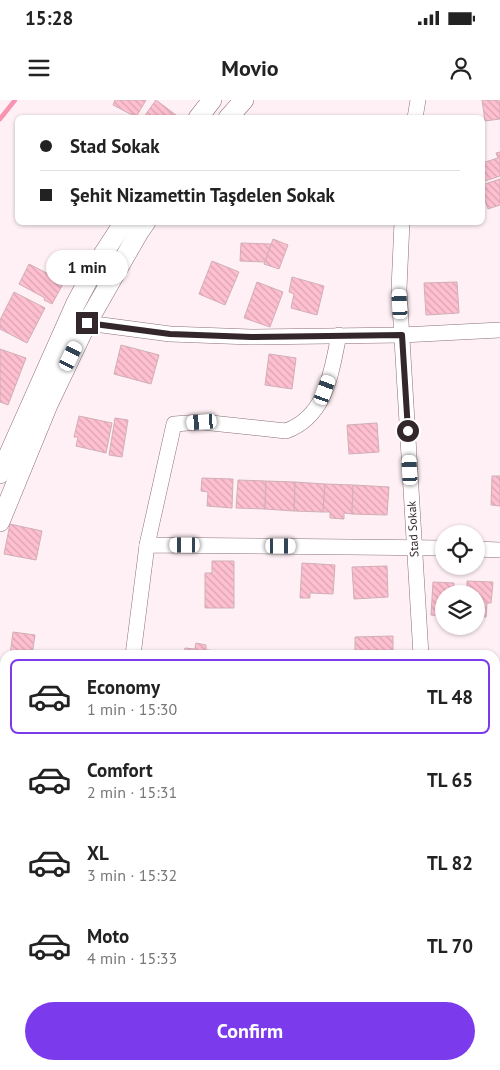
<!DOCTYPE html>
<html lang="en">
<head>
<meta charset="utf-8">
<style>
  :root { --surface:#fff; --page:#f2f2f2; --text:#222; --muted:#767676; --line:#e0e0e0; --accent:#7c3aed }
  body { margin:0; font-family:"PT Sans",sans-serif; background:var(--page); color:var(--text); height:100vh; display:flex; flex-direction:column; font-size:19px; white-space:nowrap }
  * { box-sizing:border-box; margin:0 }
  p { font-size:16px; color:var(--muted) }
  .icon { flex:none; width:28px; height:28px; fill:none; stroke:currentColor; stroke-width:2; stroke-linecap:round; stroke-linejoin:round }
  .map { position:relative; flex:1; overflow:hidden }
  .sheet { position:absolute; left:0px; top:550px; width:500px; height:420px; display:flex; flex-direction:column; background:var(--surface); border-radius:15px 15px 0 0; box-shadow:0 1px 4px #0004 }
  .sheet>* { flex:none }
  .banner { position:absolute; left:15px; top:15px; width:470px; height:110px; border-radius:8px; box-shadow:0 1px 4px #0004; display:grid; align-content:center; height:110px; padding:0 25px; background:var(--surface) }
  .fabs { position:absolute; left:435px; top:425px; display:grid; gap:10px }
  .fabs a { display:grid; place-items:center; width:50px; height:50px; border-radius:50%; background:var(--surface); box-shadow:0 1px 4px #0004; font-size:25px }
  .end { position:absolute; width:22px; height:22px; margin:-11px; border:6px solid #34272b; background:#fff; box-shadow:0 0 0 2px #fff }
  .from { border-radius:50% }
  .bubble { position:absolute; height:35px; border-radius:18px; background:var(--surface); box-shadow:0 1px 4px #0004; font-size:16px; font-weight:800; line-height:35px; text-align:center }
  .car { position:absolute; width:15px; height:30px; margin:-15px -8px; border-radius:6px; box-shadow:0 0 4px 1px #0007; background:linear-gradient(#fff 24%,#345 0 40%,#fff 0 76%,#345 0 86%,#fff 0) }
  .banner b { display:flex; align-items:center; gap:18px; height:48px; font-size:19px }
  .banner b+b { border-top:1px solid var(--line) }
  .banner i { width:12px; height:12px; background:var(--text) }
  ul { padding:9px 0 0; list-style:none }
  li { display:flex; align-items:center; gap:15px; height:75px; margin:0 10px 8px; padding:0 15px; border:2px solid transparent; border-radius:8px }
  li div { flex:1 }
  li b { display:block; font-size:19px }
  li em { font-style:normal; font-weight:800 }
  li.active { border-color:var(--accent) }
  li>.icon { width:45px; height:45px; stroke-width:1.5 }
  .cta { display:flex; gap:10px; margin-top:auto; padding:10px 25px }
  .cta a { flex:1; height:58px; border-radius:30px; background:var(--accent); color:#fff; font-size:20px; font-weight:800; line-height:58px; text-align:center }
  .status { display:flex; justify-content:space-between; align-items:center; height:35px; padding:0 25px; background:var(--surface); direction:ltr }
  .status svg { height:14px; fill:currentColor }
  header { display:flex; justify-content:space-between; align-items:center; height:65px; padding:0 25px; background:var(--surface); font-size:22px; font-weight:800 }
  .map>svg:first-child { display:block }
</style>
</head>
<body>
<div class="status"><b>15:28</b><svg viewBox="0 0 49 12"><path d="M0 12V9h3v3zM5 12V6h3v6zM10 12V3h3v9zM15 12V0h3v12zM26 1h20v11H26zM47 4h2v5h-2z"/></svg></div>
<header><svg class="icon" aria-label="menu" viewBox="0 0 24 24"><path d="M4 6h16M4 12h16M4 18h16"/></svg>Movio<svg class="icon" aria-label="person" viewBox="0 0 24 24"><circle cx="12" cy="8" r="4"/><path d="M4 21q1-7 8-7t8 7"/></svg></header>
<div class="map">
<svg width="500" height="970" viewBox="0 0 500 970">
  <defs>
    <pattern id="building-back-hatch" width="6" height="6" patternUnits="userSpaceOnUse" patternTransform="scale(1.25)"><rect width="6" height="6" fill="#febfd0"/><path d="M-1 5l2 2M0 0l6 6M5-1l2 2" fill="none" stroke="#daa4b3"/></pattern>
  </defs>
  <rect width="100%" height="100%" fill="#fef0f4"/>
  <g fill="none" stroke-linecap="round" stroke-linejoin="round">
    <path stroke="#f893b1" stroke-width="4.5" d="M0 19 15 0"/>
  </g>
  <g fill="url(#building-back-hatch)" stroke="#d0afb8">
    <path d="M115 0H146L136 17 113 5Z"/>
    <path d="M156 0 176 15 174 18H143Z"/>
    <path d="M482 0H500V19L485 21Z"/>
    <path d="M500 52V76L482 82V63L498 58 496 53Z"/>
    <path d="M500 79V105L488 109 482 92V85Z"/>
    <path d="M273 139 288 145 279 169 264 164Z"/>
    <path d="M241 143 271 144 265 162 240 161Z"/>
    <path d="M212 161 239 172 225 205 199 194Z"/>
    <path d="M29 164 64 182 52 204 44 200 45 198 19 184Z"/>
    <path d="M292 177 324 186 317 215 291 208 294 194 289 192Z"/>
    <path d="M257 182 283 192 270 227 244 218Z"/>
    <path d="M457 182 459 213 426 215 424 183Z"/>
    <path d="M14 192 45 208 27 243 0 229V220Z"/>
    <path d="M121 245 159 255 151 284 114 274Z"/>
    <path d="M0 249 26 258 8 305 0 302Z"/>
    <path d="M269 254 296 258 292 289 265 285Z"/>
    <path d="M79 316 112 323 106 353 76 346 78 337H74Z"/>
    <path d="M115 318 128 320 122 357 109 355Z"/>
    <path d="M377 323 379 352 349 354 347 325Z"/>
    <path d="M492 376H500V406L491 405Z"/>
    <path d="M202 378 233 379 232 408 207 406 208 392 201 391Z"/>
    <path d="M238 380 266 381 265 409 236 408Z"/>
    <path d="M266 381 295 382 294 411 265 409Z"/>
    <path d="M295 382 325 384 323 412 294 411Z"/>
    <path d="M325 384 353 385 352 414 344 413V419L330 418V412H323Z"/>
    <path d="M353 385 389 387 387 415 352 414Z"/>
    <path d="M10 424 42 431 36 460 4 454Z"/>
    <path d="M212 461H234V508H205V473H212Z"/>
    <path d="M302 463 335 465 333 494 310 493V498H300Z"/>
    <path d="M387 466 388 497 354 499 352 467Z"/>
    <path d="M467 481 493 482 491 503H487L486 517H478V506H476V494H471V491H467Z"/>
    <path d="M433 482 454 483 453 494H444V516L431 515Z"/>
    <path d="M13 532 35 535 32 555H10Z"/>
    <path d="M393 536V555H355V537Z"/>
    <path d="M196 543 206 545V550L218 551V555H184L185 548 195 549Z"/>
    <path d="M0 607 5 609 0 628Z"/>
    <path d="M5 612V633L0 631Z"/>
    <path d="M500 783V814H495Z"/>
    <path d="M0 807 5 808V845L0 843Z"/>
    <path d="M495 882 500 883V898H495Z"/>
    <path d="M0 900 5 902V922L0 933Z"/>
    <rect x="495" y="929" width="5" height="26"/>
    <path d="M82 965H98L97 970 81 969Z"/>
    <path d="M371 965 401 966V970H370Z"/>
  </g>
  <g fill="none" stroke-linecap="round" stroke-linejoin="round">
    <g stroke="#8c6f76" stroke-width="16">
      <g id="minor">
        <path d="M415 18 418 0"/>
        <path d="M402 122 399 189 421 555"/>
        <path d="M87 223 170 234 251 237 402 235 500 230"/>
        <path d="M147 445 174 324 202 322 286 331C327 316 331 272 339 235"/>
        <path d="M476 449 500 450"/>
        <path d="M133 555 147 445 444 448"/>
        <path d="M0 594 5 595"/>
        <path d="M495 621H500"/>
        <path d="M495 841H500"/>
        <path d="M427 965V970"/>
        <path d="M0 966 6 970"/>
        <path d="M31 970 33 965"/>
        <path d="M272 970V965"/>
      </g>
    </g>
    <g stroke="#8c6f76" stroke-width="20">
      <g id="major">
        <path d="M198 18 212 0"/>
        <path d="M228 18 244 0"/>
        <path d="M0 374 75 205 96 165 124 122"/>
        <path d="M0 422 48 305 87 223 139 132 146 122"/>
      </g>
    </g>
    <use href="#minor" stroke="#fff" stroke-width="15"/>
    <use href="#major" stroke="#fff" stroke-width="19"/>
  </g>
  <g fill="none" stroke-linecap="round" stroke-linejoin="round">
    <path stroke="#34272b" stroke-width="6" d="M87 223 170 234 251 237 402 235 408 331"/>
  </g>
  <g text-anchor="middle" stroke-width="4" stroke-linejoin="round" paint-order="stroke">
    <g font-size="12" fill="#34272b" stroke="#fff">
      <text transform="translate(413 429) rotate(-93)" y="4">Stad Sokak</text>
    </g>
  </g>
</svg>
<div class="fabs">
<a><svg class="icon" aria-label="locate" viewBox="0 0 24 24"><circle cx="12" cy="12" r="6"/><path d="M12 2v4M12 18v4M2 12h4M18 12h4"/></svg></a>
<a><svg class="icon" aria-label="layers" viewBox="0 0 24 24"><path d="M12 4l9 5-9 5-9-5zM3 14l9 5 9-5"/></svg></a>
</div>
<i class="end from" style="left:408px;top:331px"></i>
<i class="end" style="left:87px;top:223px"></i>
<div class="bubble" style="left:46px;top:150px;width:82px">1 min</div>
<i class="car" style="left:400px;top:204px;rotate:357deg"></i>
<i class="car" style="left:71px;top:256px;rotate:26deg"></i>
<i class="car" style="left:325px;top:290px;rotate:20deg"></i>
<i class="car" style="left:202px;top:322px;rotate:266deg"></i>
<i class="car" style="left:410px;top:370px;rotate:357deg"></i>
<i class="car" style="left:185px;top:445px;rotate:270deg"></i>
<i class="car" style="left:281px;top:446px;rotate:90deg"></i>
<div class="banner">
<b><i class="from"></i>Stad Sokak</b>
<b><i></i>Şehit Nizamettin Taşdelen Sokak</b>
</div>
<section class="sheet">
<ul>
<li class="active"><svg class="icon" aria-label="car" viewBox="0 0 24 24"><path d="M5 17H2v-5l4-1 3-4h7l3 4 3 1v5h-3M9 17h6M6 11h13"/><circle cx="7" cy="17" r="2"/><circle cx="17" cy="17" r="2"/></svg><div><b>Economy</b><p>1 min · 15:30</p></div><em>TL 48</em></li>
<li><svg class="icon" aria-label="car" viewBox="0 0 24 24"><path d="M5 17H2v-5l4-1 3-4h7l3 4 3 1v5h-3M9 17h6M6 11h13"/><circle cx="7" cy="17" r="2"/><circle cx="17" cy="17" r="2"/></svg><div><b>Comfort</b><p>2 min · 15:31</p></div><em>TL 65</em></li>
<li><svg class="icon" aria-label="car" viewBox="0 0 24 24"><path d="M5 17H2v-5l4-1 3-4h7l3 4 3 1v5h-3M9 17h6M6 11h13"/><circle cx="7" cy="17" r="2"/><circle cx="17" cy="17" r="2"/></svg><div><b>XL</b><p>3 min · 15:32</p></div><em>TL 82</em></li>
<li><svg class="icon" aria-label="car" viewBox="0 0 24 24"><path d="M5 17H2v-5l4-1 3-4h7l3 4 3 1v5h-3M9 17h6M6 11h13"/><circle cx="7" cy="17" r="2"/><circle cx="17" cy="17" r="2"/></svg><div><b>Moto</b><p>4 min · 15:33</p></div><em>TL 70</em></li>
</ul>
<div class="cta"><a>Confirm</a></div>
</section>
</div>
</body>
</html>
